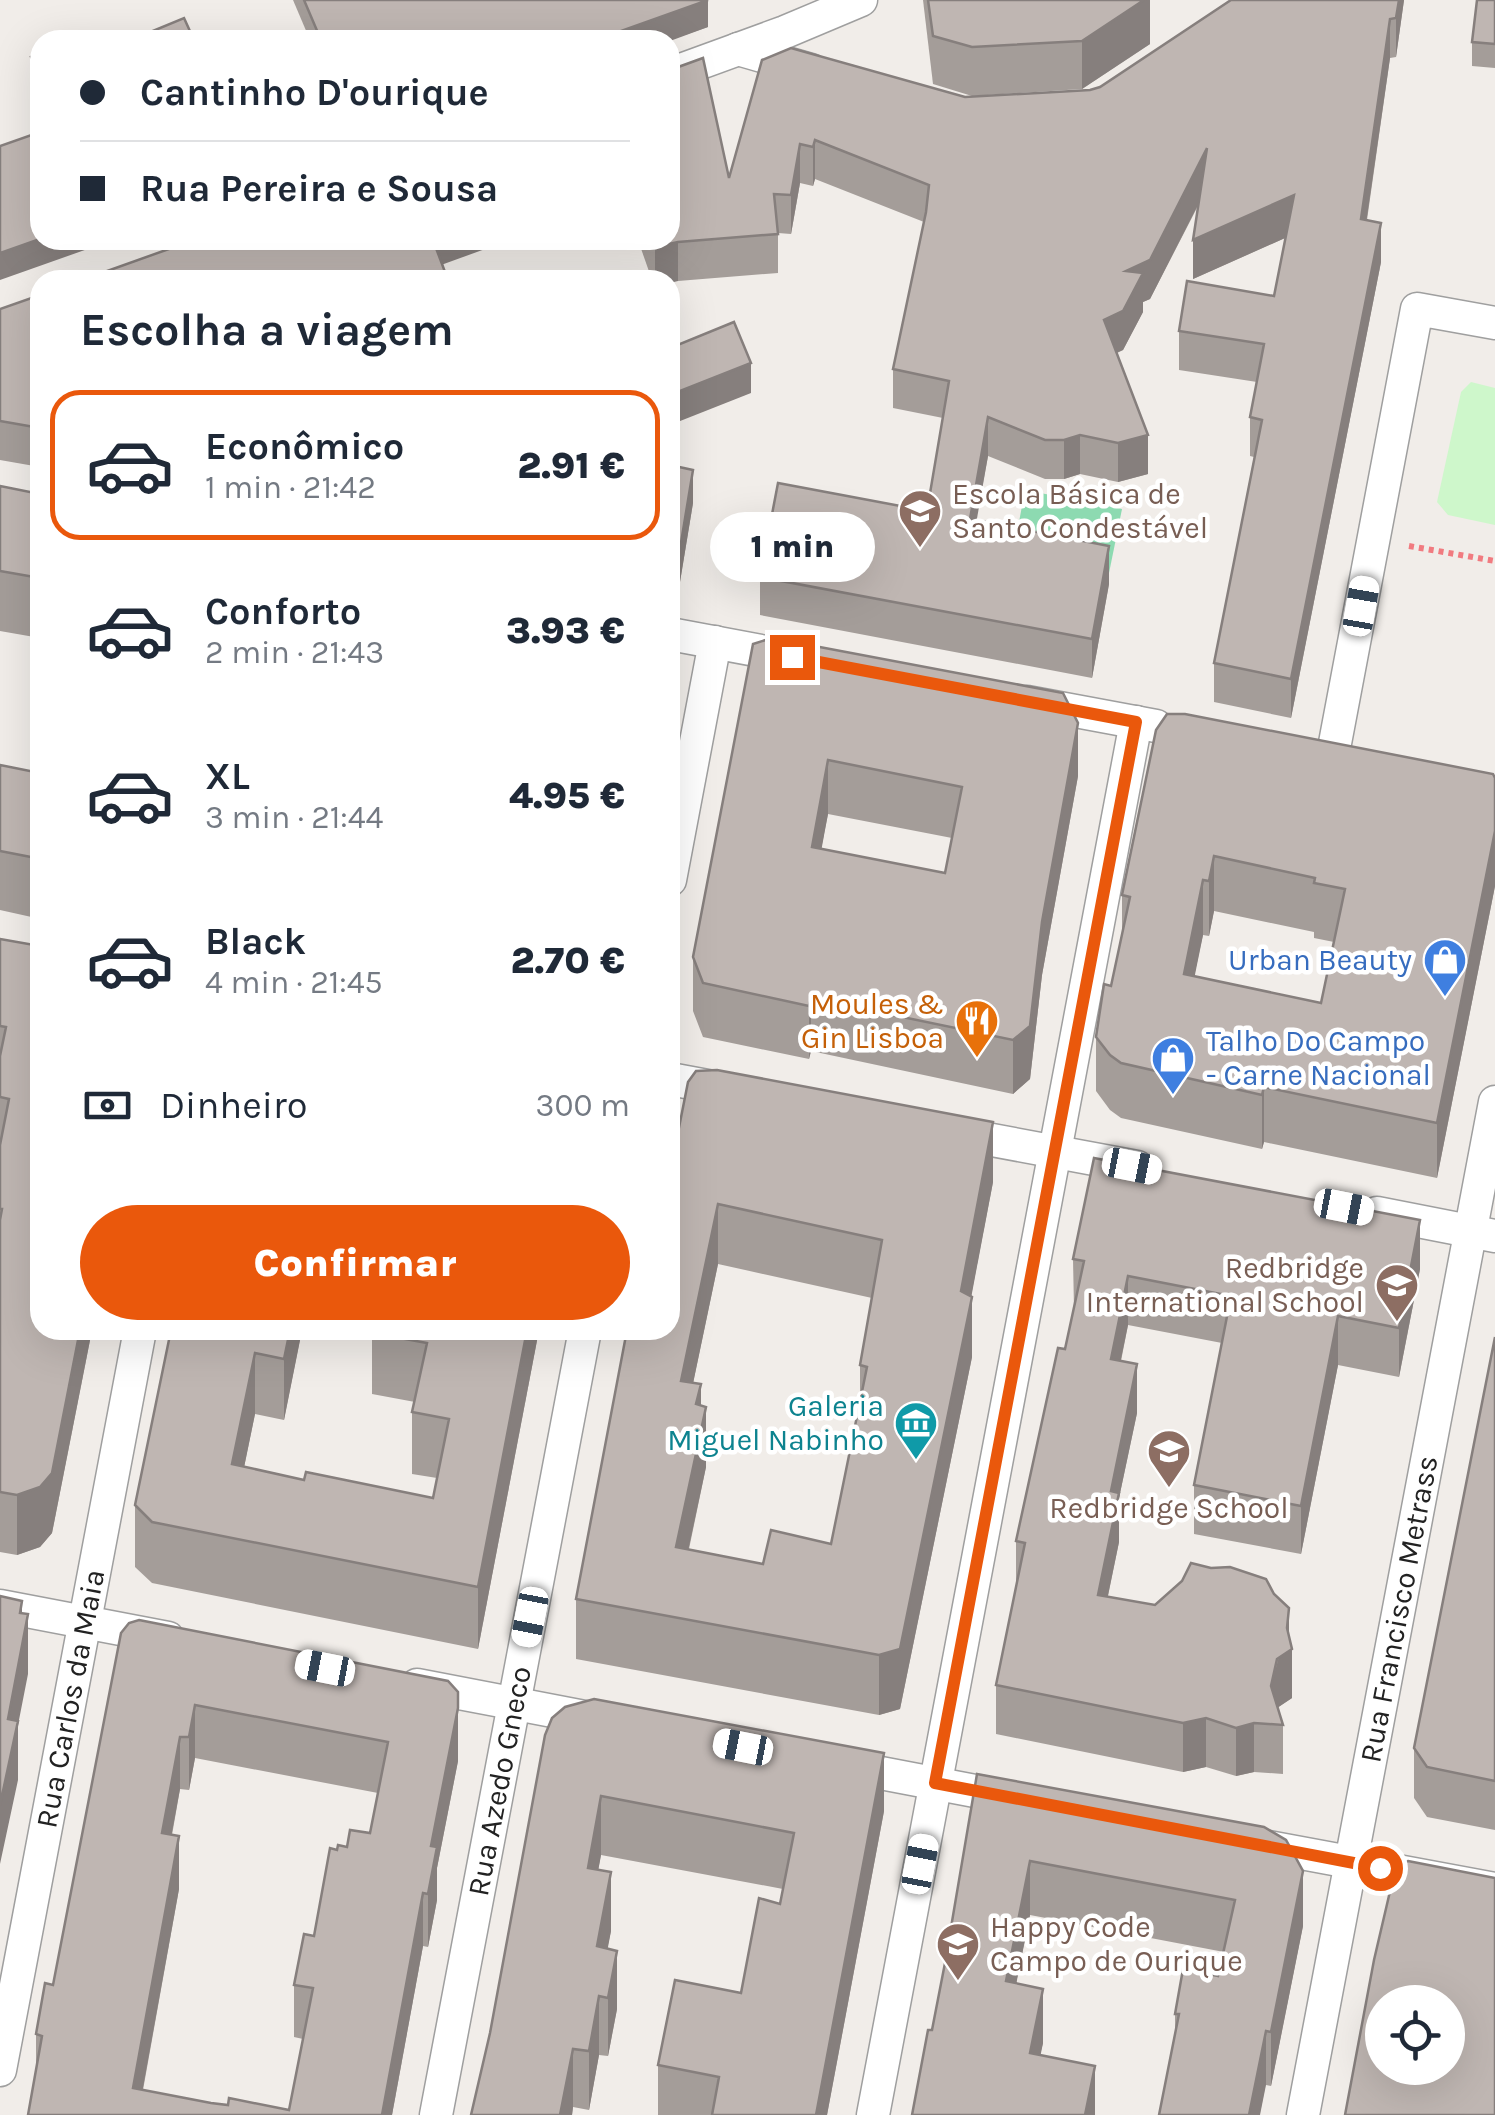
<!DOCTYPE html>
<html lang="pt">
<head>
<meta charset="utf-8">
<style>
  :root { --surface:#fff; --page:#f6f6f7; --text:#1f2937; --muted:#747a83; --line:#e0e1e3; --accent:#ea580c }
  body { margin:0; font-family:Karla,sans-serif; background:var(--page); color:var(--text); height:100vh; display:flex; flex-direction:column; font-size:38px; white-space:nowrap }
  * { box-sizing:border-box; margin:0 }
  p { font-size:32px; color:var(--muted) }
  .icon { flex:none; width:55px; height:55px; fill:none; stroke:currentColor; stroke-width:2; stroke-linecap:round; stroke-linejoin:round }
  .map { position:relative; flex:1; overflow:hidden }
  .drawer { position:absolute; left:30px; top:270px; width:650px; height:1070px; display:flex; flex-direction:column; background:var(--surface); border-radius:30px; box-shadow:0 10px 40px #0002 }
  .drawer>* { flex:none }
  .banner { position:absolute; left:30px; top:30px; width:650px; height:220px; border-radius:30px; box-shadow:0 10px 40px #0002; display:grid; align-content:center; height:220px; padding:0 50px; background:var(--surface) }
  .fabs { position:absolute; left:1365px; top:1985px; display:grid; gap:20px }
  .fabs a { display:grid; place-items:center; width:100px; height:100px; border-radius:50%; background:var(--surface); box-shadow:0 10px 40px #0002; font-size:50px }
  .end { position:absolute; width:45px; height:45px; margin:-22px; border:12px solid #ea580c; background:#fff; box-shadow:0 0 0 5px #fff }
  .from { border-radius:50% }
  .bubble { position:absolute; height:70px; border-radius:35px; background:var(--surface); box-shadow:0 10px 40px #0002; font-size:32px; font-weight:800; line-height:70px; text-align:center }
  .car { position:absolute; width:30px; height:60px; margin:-30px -15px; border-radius:12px; box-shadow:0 0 8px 2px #0007; background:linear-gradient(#fff 24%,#345 0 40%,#fff 0 76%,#345 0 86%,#fff 0) }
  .banner b { display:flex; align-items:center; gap:35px; height:95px; font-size:38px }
  .banner b+b { border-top:2px solid var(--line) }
  .banner i { width:25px; height:25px; background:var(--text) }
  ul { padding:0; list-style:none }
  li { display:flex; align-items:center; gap:30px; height:150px; margin:0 20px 15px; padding:0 30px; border:5px solid transparent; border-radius:30px }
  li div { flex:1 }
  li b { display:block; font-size:38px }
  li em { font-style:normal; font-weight:800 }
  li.selected { border-color:var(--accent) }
  li>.icon { width:90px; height:90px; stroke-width:1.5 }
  h2 { padding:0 50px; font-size:45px; line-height:120px }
  .pay { display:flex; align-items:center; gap:25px; height:110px; padding:0 50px; font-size:38px }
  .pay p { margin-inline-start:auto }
  .button { display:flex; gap:20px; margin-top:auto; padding:20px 50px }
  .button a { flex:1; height:115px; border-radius:60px; background:var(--accent); color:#fff; font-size:40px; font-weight:800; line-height:115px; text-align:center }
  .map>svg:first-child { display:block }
</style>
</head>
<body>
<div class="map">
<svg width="1495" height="2115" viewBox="0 0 1495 2115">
  <rect width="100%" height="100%" fill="#f1ede9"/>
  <path fill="#cef7cb" d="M1471 382 1495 388V525L1448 515 1437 502 1461 392Z"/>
  <path fill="#8ddab1" d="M1025 490 1122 509 1109 573 1013 554Z"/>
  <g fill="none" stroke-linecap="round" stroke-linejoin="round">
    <g stroke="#9f9f9f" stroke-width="35">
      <g id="minor">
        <path d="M738 49 811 70"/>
        <path d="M670 74 785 32 861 0"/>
        <path d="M670 634 793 657"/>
        <path d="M1027 702 1156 726"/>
        <path d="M1332 759 1417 309 1495 323"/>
        <path d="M670 880 715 642"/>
        <path d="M670 1079 729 1090"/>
        <path d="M949 1132 1137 1167"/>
        <path d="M1377 1213 1495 1236"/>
        <path d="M0 1606 168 1638"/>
        <path d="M417 1685 600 1720"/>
        <path d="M844 1766 1017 1799"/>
        <path d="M1247 1843 1495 1889"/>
        <path id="s1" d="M0 2070 140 1330"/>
        <path id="s2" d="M436 2115 585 1330"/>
        <path d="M873 2115 1136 722"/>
        <path id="s3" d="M1303 2115 1495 1102"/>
      </g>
    </g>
    <path stroke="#f17b80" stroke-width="6" stroke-dasharray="5 5" stroke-linecap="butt" d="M1409 546 1495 561"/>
    <use href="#minor" stroke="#fff" stroke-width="32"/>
  </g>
  <g fill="#a49d99" fill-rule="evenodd">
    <path d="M293 0H708V27L670 40H310Z"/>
    <path d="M923 0H1150V44L1082 89 972 96 933 84Z"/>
    <path d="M1231 0H1404L1396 57 1390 58 1367 220 1381 262 1291 718 1214 702V663L1254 457 1250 456V417L1257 382 1179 370V331L1274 296 1285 238 1193 279 1199 204 1150 299 1143 302V312L1123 350 1117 353 1148 474 1118 482 1080 474 1064 479H1045L988 456 976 520 1109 584 1092 678 760 615V577L927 511 943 418 893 408V369L924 222 815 179 813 186 800 183 791 234 778 233V273L678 281 652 280 638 240H670L729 178 762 60 965 97 1090 90 1100 87Z"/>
    <path d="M1495 0V68L1472 66V42Z"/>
    <path d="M40 53V106L31 84V57Z"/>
    <path d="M40 295V467L0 460V309Z"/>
    <path d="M670 465 693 503 677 600 670 598Z"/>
    <path d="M0 486 40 494V638L0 631Z"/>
    <path d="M753 644 1078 776 1042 975 1030 1079 1013 1094 811 1051 809 1059 703 1037 693 1011V957ZM828 814 952 838 945 873 821 849Z"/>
    <path d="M1156 730 1495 778V886L1437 1178 1264 1142 1262 1149 1121 1118 1110 1110 1096 1091V1037L1111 986 1122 934V895ZM1214 911 1314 932V938L1334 942 1321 1003 1194 976 1203 935 1209 936Z"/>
    <path d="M0 765 40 773V910H38L36 918 0 910Z"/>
    <path d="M0 939 40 1330H92L52 1533 40 1547 17 1555 0 1552Z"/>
    <path d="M670 1173 993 1182 971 1296 972 1357 900 1709 879 1715 576 1659V1599L670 1330ZM718 1264 872 1298 860 1365V1401L831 1544 763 1564 689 1549 706 1467 701 1406 693 1383Z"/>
    <path d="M1073 1259 1420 1269 1399 1377 1338 1365 1301 1554 1194 1534V1485L1222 1343 1128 1325 1121 1361 1137 1413 1119 1498V1542L1108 1596 1289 1636 1292 1698 1277 1708 1283 1725V1774L1254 1772 1236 1776 1206 1767 1183 1772 996 1734V1685L1016 1590V1541L1065 1349 1074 1308Z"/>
    <path d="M171 1330H302L284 1420 255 1414 244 1467 304 1480 433 1498 437 1478 412 1474V1412L415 1402 372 1394V1330H539L478 1649 152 1583 135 1567V1505Z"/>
    <path d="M1495 1337V1830L1427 1817 1414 1798V1748Z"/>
    <path d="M121 1633 458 1761 437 1868V1900L428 1947 423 1946 392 2115H28L36 2071V2034L53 1985ZM195 1758 378 1793 370 1833 347 1847 337 1850 314 1936 294 1985V2037L303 2039 289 2110 211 2103 143 2090 179 1889 172 1835 180 1789 189 1790Z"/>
    <path d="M545 1735 884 1811 827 2115H658V2065L741 1993 780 1904 783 1889 601 1855 598 1870 611 1931 607 1949 617 2009 608 2056 599 2055 589 2110 573 2107 572 2115H471L490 2033Z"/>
    <path d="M977 1774 1303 1926 1271 2086 1266 2085 1175 2036V2014L1218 1976 1224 1952 1030 1915 1016 1983 1043 2043 1040 2055 1095 2115 932 2030 945 1963Z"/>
  </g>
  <g fill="#867f7d">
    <path d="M708 0V27L670 41 596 40Z"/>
    <path d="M1144 0H1150V44L1082 89V41Z"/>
    <path d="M1399 0H1404L1396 57V18Z"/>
    <path d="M1390 19V58L1361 258V219Z"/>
    <path d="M815 140V179L813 186V147Z"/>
    <path d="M800 144V183L791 234V195Z"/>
    <path d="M1207 148V187L1150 299 1143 302V312L1123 350 1104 358V320L1126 271Z"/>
    <path d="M1294 195V234L1193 279V240Z"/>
    <path d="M1381 223V262L1291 718V679Z"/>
    <path d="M40 239V240H113L0 280V253Z"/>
    <path d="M430 240H510L430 269Z"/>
    <path d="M678 242V281L670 283V280H655V247Z"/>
    <path d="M751 363V393L670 425V395Z"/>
    <path d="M988 417V456L970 558V519Z"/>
    <path d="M1080 435V474L1064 479V440Z"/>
    <path d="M1148 435V474L1118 482V443Z"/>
    <path d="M693 470V503L677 600V567Z"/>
    <path d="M1109 546V584L1092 678V639Z"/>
    <path d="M1078 723V776L1042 975 1030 1079 1013 1094V1040L1042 922Z"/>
    <path d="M828 760V814L812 900V847Z"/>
    <path d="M1495 831V886L1437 1178V1123Z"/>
    <path d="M38 850V910L36 918V858Z"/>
    <path d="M1214 856V911L1209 936V881Z"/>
    <path d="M1203 880V935L1184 1029V974Z"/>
    <path d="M811 998V1051L809 1059V1006Z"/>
    <path d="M1264 1087V1142L1262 1149V1095Z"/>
    <path d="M993 1122V1182L961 1351V1291Z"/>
    <path d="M718 1204V1264L681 1441V1381Z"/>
    <path d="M1420 1220V1269L1399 1377V1328Z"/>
    <path d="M1128 1276V1325L1111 1407V1359Z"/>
    <path d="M972 1297V1357L900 1709 879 1715V1655Z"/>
    <path d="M1338 1316V1365L1301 1554V1506Z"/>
    <path d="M80 1330H92L52 1533 40 1547 17 1555V1495Z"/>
    <path d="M290 1330H302L284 1420V1359Z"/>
    <path d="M527 1330H539L478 1649V1587Z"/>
    <path d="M255 1353V1414L232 1526V1464Z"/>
    <path d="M1137 1364V1413L1119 1498V1542L1098 1643V1595L1111 1491Z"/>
    <path d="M701 1384V1431L706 1407V1467L676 1607V1547L696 1404Z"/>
    <path d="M22 1601V1643L28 1614V1674L18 1725V1780L0 1864V1805L8 1719Z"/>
    <path d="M1289 1608V1651L1292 1649V1698L1277 1708 1271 1686 1287 1628Z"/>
    <path d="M195 1705V1758L189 1790V1737Z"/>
    <path d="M458 1708V1761L437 1868V1900L428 1947V1894L431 1846Z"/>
    <path d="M1206 1718V1767L1183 1772V1723Z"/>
    <path d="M1254 1723V1772L1236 1776V1728Z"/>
    <path d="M180 1737V1789L162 1886V1833Z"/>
    <path d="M884 1753V1811L827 2115H816Z"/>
    <path d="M601 1796V1855L588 1927V1868Z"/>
    <path d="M179 1836V1889L138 2115 133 2088Z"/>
    <path d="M1030 1861V1915L1006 2035V1981Z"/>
    <path d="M1303 1871V1926L1271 2086V2032Z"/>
    <path d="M611 1872V1931L597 2005V1946Z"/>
    <path d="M423 1893V1946L392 2115H382Z"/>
    <path d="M617 1951V2009L608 2056V1998Z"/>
    <path d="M1043 1989V2043L1030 2107V2053Z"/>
    <path d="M599 1996V2055L589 2110V2051Z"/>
    <path d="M1266 2031V2085L1260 2115H1249Z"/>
    <path d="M573 2049V2107L572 2115H560Z"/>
    <path d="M1095 2066V2115H1085Z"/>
  </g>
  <g fill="#bfb6b2" stroke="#867f7d" stroke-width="2.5" fill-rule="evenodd">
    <path d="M304 0H708L596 40H321Z"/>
    <path d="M928 0H1144L1082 41 972 47 933 36Z"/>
    <path d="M1231 0H1399L1396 18 1390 19 1361 219 1381 223 1291 679 1214 663 1262 420 1250 417 1264 344 1179 331 1187 281 1274 296 1294 195 1193 240 1207 148 1150 260 1126 271 1143 273 1123 311 1104 320 1148 435 1118 443 1080 435 1064 440H1045L988 417 970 519 1109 546 1092 639 760 577 778 483 927 511 949 381 893 369 926 212 929 185 815 140 813 147 800 144 791 195 774 194 778 234 678 242 655 247 652 240H670V70L703 58 729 178 762 60 791 48 965 97 1090 90 1100 87Z"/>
    <path d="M1477 0H1495V44L1472 42Z"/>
    <path d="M184 18 194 40H131Z"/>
    <path d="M89 34 91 40H74Z"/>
    <path d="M40 53V78L31 57Z"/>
    <path d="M40 132V239L0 253V146Z"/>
    <path d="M194 240H433L448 280H82Z"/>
    <path d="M40 295V428L0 421V309Z"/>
    <path d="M734 322 751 363 670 395V348Z"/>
    <path d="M670 465 693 470 677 567 670 565Z"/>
    <path d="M0 486 40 494V578L0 571Z"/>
    <path d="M772 638 1063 693 1078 723 1042 922 1030 1026 1013 1040 811 998 809 1006 703 983 693 957 753 644ZM828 760 962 787 945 873 812 847Z"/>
    <path d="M1167 714H1185L1493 774 1495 778V831L1437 1123 1264 1087 1262 1095 1121 1063 1110 1055 1096 1037 1104 984 1111 986 1130 897 1122 895 1156 730ZM1214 856 1315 878 1314 883 1345 889 1321 1003 1184 974 1203 880 1209 881Z"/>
    <path d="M0 765 40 773V851L38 850 36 858 0 851Z"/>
    <path d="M0 939 40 946V1330H80L52 1473 40 1487 17 1495 0 1492V1220L2 1209H0V1145L9 1099 0 1097V1056L6 1027 0 1026Z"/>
    <path d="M717 1070 993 1122 961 1291 972 1297 900 1649 879 1655 576 1599 627 1330H670V1173L688 1082 696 1071ZM718 1204 882 1240 860 1365 867 1367 831 1544 771 1530 763 1564 676 1547 706 1407 696 1404 701 1384 681 1381Z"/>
    <path d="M1094 1158 1420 1220 1399 1328 1338 1316 1301 1506 1194 1485 1231 1296 1128 1276 1111 1359 1137 1364 1111 1491 1119 1493 1098 1595 1155 1605 1182 1581 1191 1563 1211 1568 1230 1567 1266 1579 1274 1594 1289 1608 1287 1628 1292 1649 1277 1659 1271 1686 1283 1725 1254 1723 1236 1728 1206 1718 1183 1723 996 1685 1025 1543 1016 1541 1058 1348 1065 1349 1084 1261 1073 1259Z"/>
    <path d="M171 1330H290L284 1359 255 1353 232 1464 304 1480 306 1472 433 1498 449 1419 412 1412 427 1343 372 1333V1330H527L478 1587 152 1522 135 1505Z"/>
    <path d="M1495 1337V1781L1427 1767 1414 1748Z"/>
    <path d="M0 1596 22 1601 20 1613 28 1614 8 1719 18 1721 0 1805Z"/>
    <path d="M139 1620 448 1681 458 1692V1708L431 1846 437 1847 428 1894 423 1893 382 2115H28L42 2036 36 2034 45 1983 53 1985 121 1633 129 1623ZM195 1705 388 1742 370 1833 350 1830 347 1847 338 1845 337 1850 330 1848 314 1936 304 1934 294 1985 313 1988 289 2110 229 2098 228 2105 211 2103 133 2088 179 1836 162 1833 180 1737H189Z"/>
    <path d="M594 1699 884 1753 816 2115H712L719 2077 658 2065 675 1980 741 1993 759 1898 780 1904 794 1833 601 1796 588 1868 611 1872 597 1946 617 1951 608 1998 599 1996 589 2051 573 2049 560 2115H471L490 2033 545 1735 552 1718 565 1707Z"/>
    <path d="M977 1774 1264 1827 1286 1840 1303 1871 1271 2032 1266 2031 1249 2115H1159L1179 2014H1175L1183 1969 1218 1976 1235 1900 1030 1861 1006 1981 1043 1989 1030 2053 1095 2066 1085 2115H912L928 2030H932L945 1963Z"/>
    <path d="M1408 1861 1495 1878V2115H1345L1374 1960 1395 1870ZM1382 2002H1448V2068H1382Z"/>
  </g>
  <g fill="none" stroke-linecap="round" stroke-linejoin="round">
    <path stroke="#ea580c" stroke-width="12" d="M792 657 1136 722 935 1783 1380 1868"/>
  </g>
  <defs>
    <g id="school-pin" transform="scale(2.25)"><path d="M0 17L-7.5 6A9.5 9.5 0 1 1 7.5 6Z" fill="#8d6e63" stroke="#fff"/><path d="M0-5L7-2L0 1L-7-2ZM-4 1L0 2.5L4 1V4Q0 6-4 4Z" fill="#fff"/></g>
    <g id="shop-pin" transform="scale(2.25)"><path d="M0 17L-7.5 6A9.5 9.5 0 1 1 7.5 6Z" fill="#3f7fe0" stroke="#fff"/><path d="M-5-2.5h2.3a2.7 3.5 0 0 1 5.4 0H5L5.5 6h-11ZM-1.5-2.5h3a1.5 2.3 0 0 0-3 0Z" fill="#fff"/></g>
    <g id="restaurant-pin" transform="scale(2.25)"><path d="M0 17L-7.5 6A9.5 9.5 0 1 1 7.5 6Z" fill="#e8710a" stroke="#fff"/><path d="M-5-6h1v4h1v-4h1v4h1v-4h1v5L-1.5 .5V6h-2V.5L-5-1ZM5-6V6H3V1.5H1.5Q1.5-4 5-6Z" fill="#fff"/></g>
    <g id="museum-pin" transform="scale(2.25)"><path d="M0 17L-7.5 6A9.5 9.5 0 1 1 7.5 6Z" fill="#0f9aa8" stroke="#fff"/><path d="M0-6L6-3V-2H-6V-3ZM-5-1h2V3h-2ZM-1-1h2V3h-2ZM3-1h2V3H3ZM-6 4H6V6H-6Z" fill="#fff"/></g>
  </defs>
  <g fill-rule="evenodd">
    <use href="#school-pin" x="920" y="511"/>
    <use href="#shop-pin" x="1445" y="960"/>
    <use href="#restaurant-pin" x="977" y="1021"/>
    <use href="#shop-pin" x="1173" y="1058"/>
    <use href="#school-pin" x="1397" y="1285"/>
    <use href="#museum-pin" x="916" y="1423"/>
    <use href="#school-pin" x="1169" y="1451"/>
    <use href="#school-pin" x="958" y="1944"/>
  </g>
  <g text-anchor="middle" stroke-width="9" stroke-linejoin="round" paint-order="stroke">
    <g font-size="30" fill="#785e54" stroke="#fff" text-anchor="start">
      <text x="952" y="504">Escola Básica de<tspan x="952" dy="34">Santo Condestável</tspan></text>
      <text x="1364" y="1278" text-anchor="end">Redbridge<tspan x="1364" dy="34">International School</tspan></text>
      <text x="1169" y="1518" text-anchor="middle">Redbridge School</text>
      <text x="990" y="1937">Happy Code<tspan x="990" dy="34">Campo de Ourique</tspan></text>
    </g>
    <g font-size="30" fill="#366cbe" stroke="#fff" text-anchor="end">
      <text x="1412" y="970">Urban Beauty</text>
      <text x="1206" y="1051" text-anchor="start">Talho Do Campo<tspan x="1206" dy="34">- Carne Nacional</tspan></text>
    </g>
    <g font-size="30" fill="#c56008" stroke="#fff" text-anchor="end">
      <text x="944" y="1014">Moules &amp;<tspan x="944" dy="34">Gin Lisboa</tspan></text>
    </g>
    <g font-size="30" fill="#0d838f" stroke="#fff" text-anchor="end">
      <text x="884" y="1416">Galeria<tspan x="884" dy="34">Miguel Nabinho</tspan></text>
    </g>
    <g font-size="30" fill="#222" stroke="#fff">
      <text dy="10" stroke="none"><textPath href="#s3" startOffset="515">Rua Francisco Metrass</textPath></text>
      <text dy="10" stroke="none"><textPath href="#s1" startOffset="378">Rua Carlos da Maia</textPath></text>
      <text dy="10" stroke="none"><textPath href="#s2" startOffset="340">Rua Azedo Gneco</textPath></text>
    </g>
  </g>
</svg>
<div class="fabs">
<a><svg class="icon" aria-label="locate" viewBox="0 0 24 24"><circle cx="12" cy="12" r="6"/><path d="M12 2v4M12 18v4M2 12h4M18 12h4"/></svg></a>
</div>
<i class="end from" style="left:1380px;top:1868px"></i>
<i class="end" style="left:792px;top:657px"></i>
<div class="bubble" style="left:710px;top:512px;width:165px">1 min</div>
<i class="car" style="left:1361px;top:606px;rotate:10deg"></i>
<i class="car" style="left:1132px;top:1166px;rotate:101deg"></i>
<i class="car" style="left:1344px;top:1207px;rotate:101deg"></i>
<i class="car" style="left:530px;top:1617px;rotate:191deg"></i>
<i class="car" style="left:325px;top:1668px;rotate:281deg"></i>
<i class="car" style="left:743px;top:1747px;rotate:281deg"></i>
<i class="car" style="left:920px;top:1864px;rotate:11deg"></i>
<div class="banner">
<b><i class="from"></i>Cantinho D'ourique</b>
<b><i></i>Rua Pereira e Sousa</b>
</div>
<section class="drawer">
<h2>Escolha a viagem</h2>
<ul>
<li class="selected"><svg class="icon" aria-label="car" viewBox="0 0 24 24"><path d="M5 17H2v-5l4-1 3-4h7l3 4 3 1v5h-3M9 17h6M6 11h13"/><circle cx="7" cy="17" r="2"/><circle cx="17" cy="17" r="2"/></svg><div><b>Econômico</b><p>1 min · 21:42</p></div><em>2.91 €</em></li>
<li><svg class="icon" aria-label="car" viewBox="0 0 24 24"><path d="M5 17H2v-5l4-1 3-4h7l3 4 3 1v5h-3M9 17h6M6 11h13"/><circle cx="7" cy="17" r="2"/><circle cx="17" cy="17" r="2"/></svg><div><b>Conforto</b><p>2 min · 21:43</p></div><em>3.93 €</em></li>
<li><svg class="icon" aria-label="car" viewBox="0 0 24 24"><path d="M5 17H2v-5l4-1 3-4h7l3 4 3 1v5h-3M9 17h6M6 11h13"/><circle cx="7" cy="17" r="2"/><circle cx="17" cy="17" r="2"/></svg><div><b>XL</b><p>3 min · 21:44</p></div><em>4.95 €</em></li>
<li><svg class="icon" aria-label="car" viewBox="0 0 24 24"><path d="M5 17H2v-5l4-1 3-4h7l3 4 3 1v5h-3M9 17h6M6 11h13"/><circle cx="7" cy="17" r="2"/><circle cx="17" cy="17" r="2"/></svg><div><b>Black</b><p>4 min · 21:45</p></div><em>2.70 €</em></li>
</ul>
<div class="pay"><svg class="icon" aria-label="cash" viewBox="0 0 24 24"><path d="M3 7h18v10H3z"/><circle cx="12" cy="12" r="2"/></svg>Dinheiro<p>300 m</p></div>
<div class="button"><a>Confirmar</a></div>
</section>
</div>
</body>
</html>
